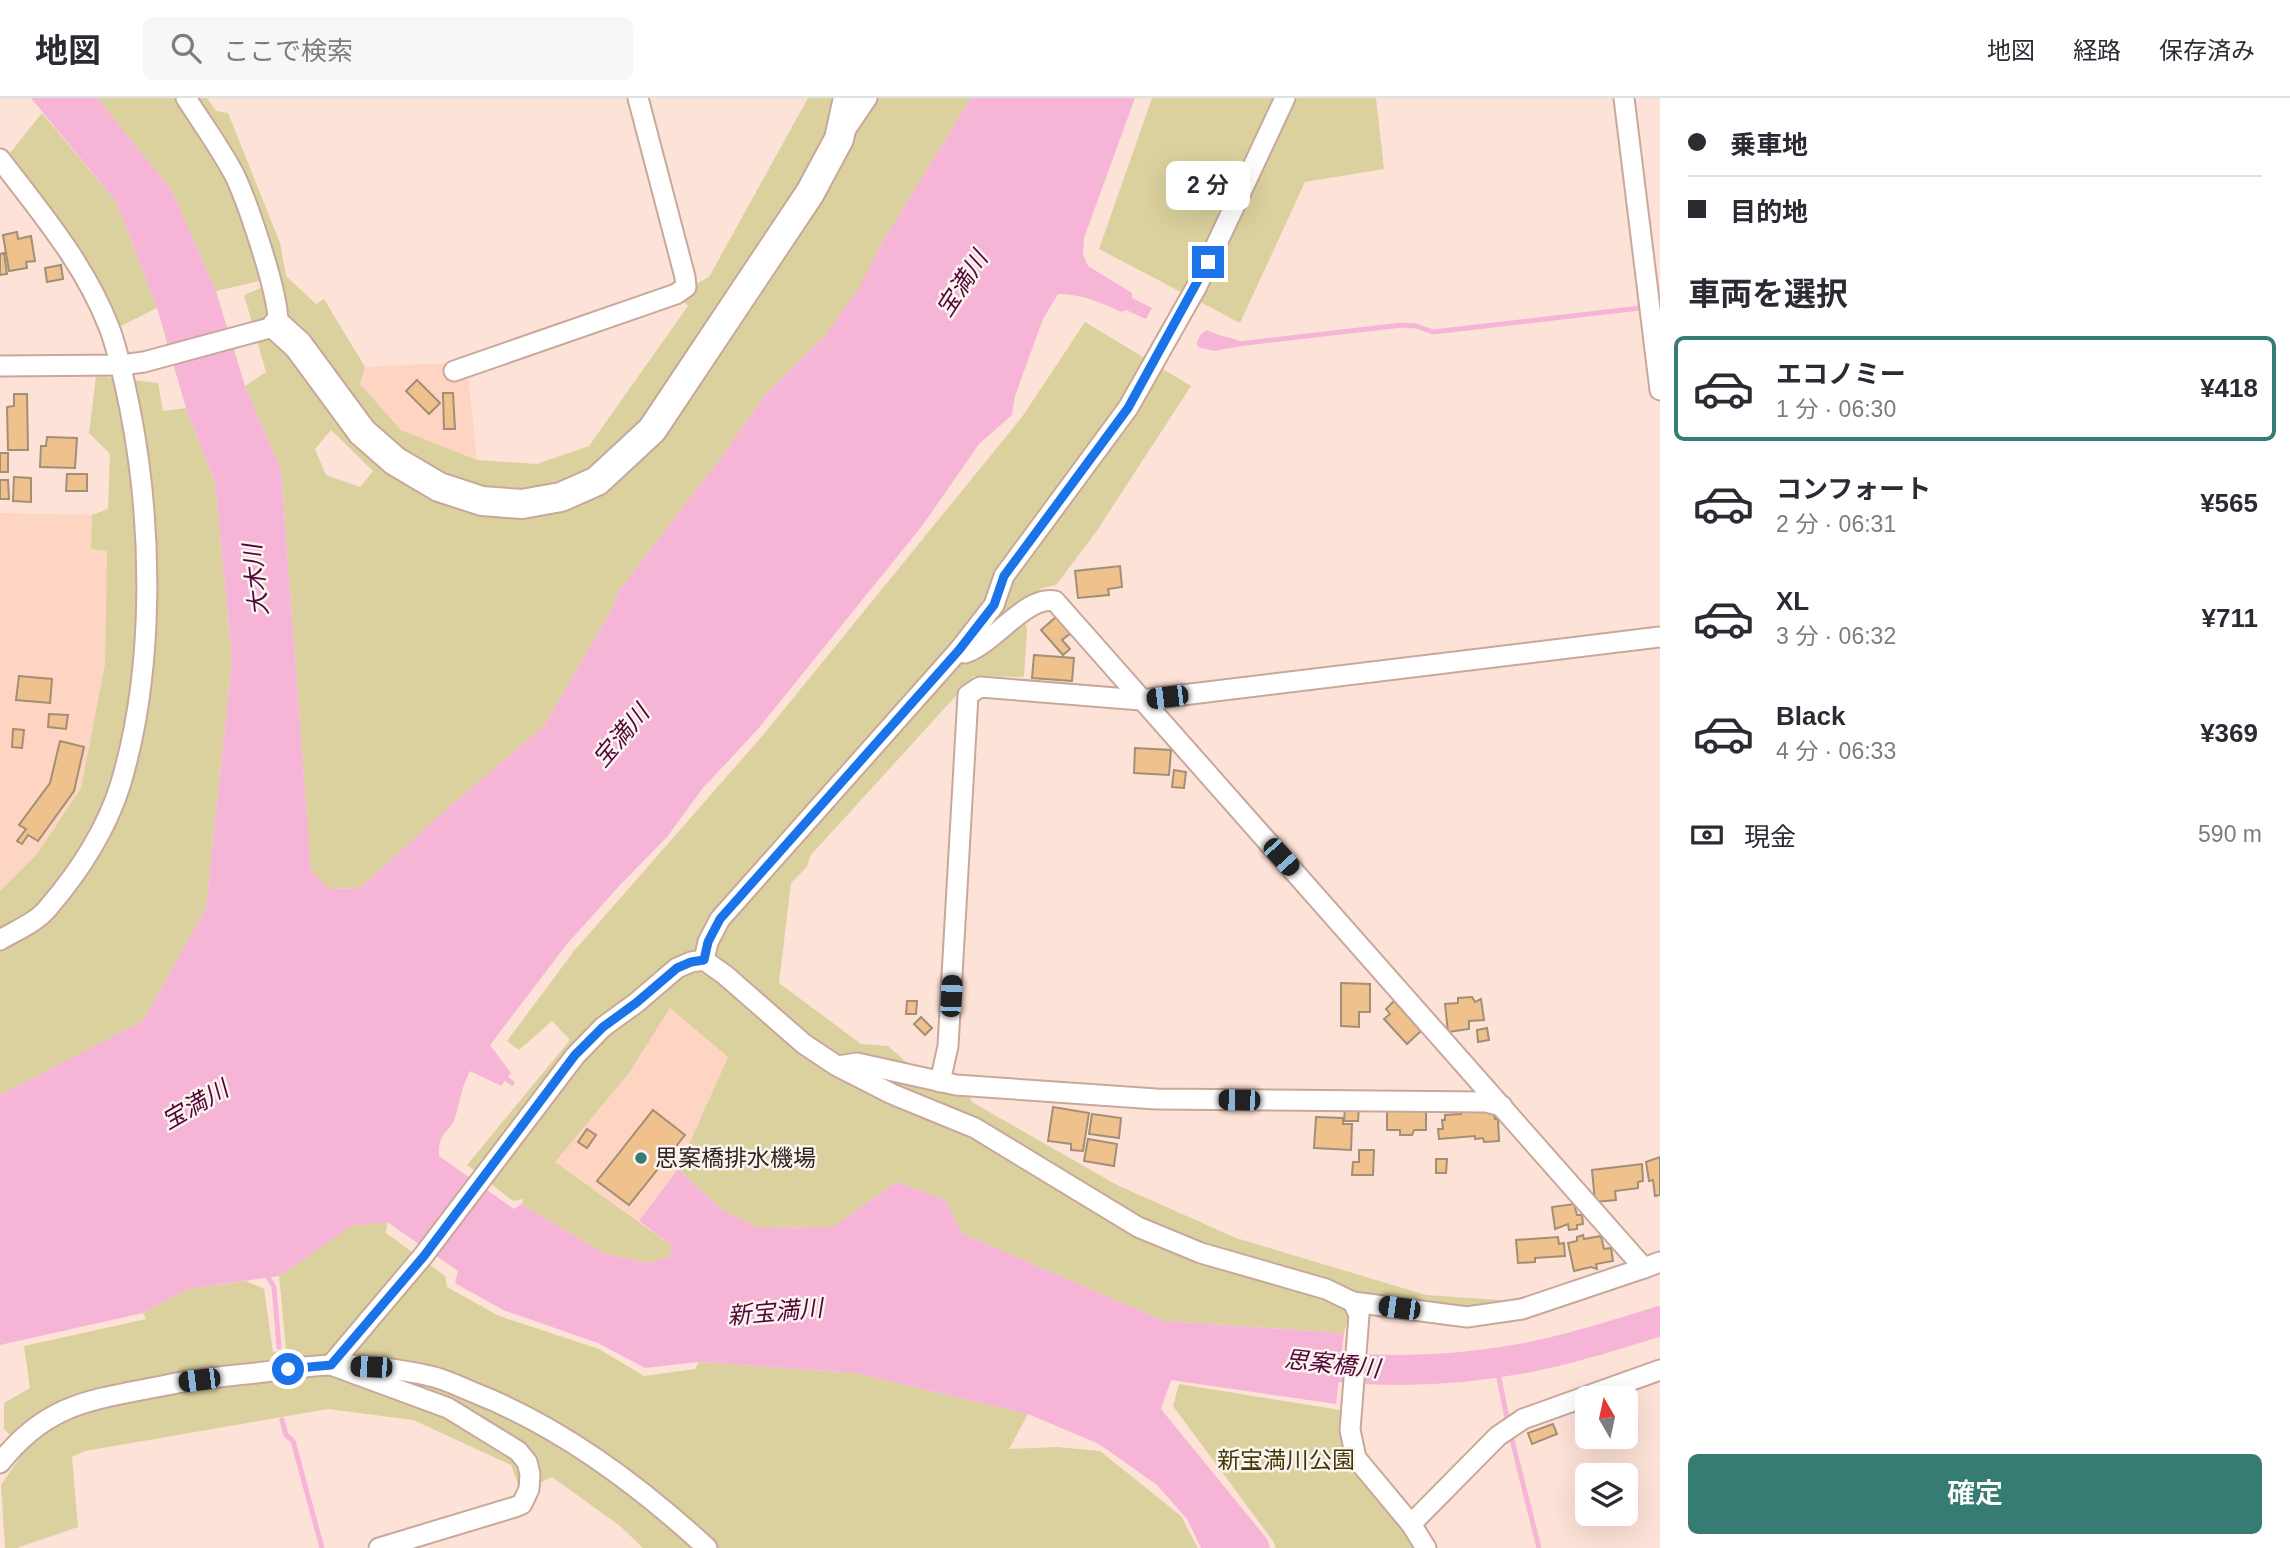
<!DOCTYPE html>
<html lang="ja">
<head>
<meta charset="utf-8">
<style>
  :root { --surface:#fff; --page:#f7f7f7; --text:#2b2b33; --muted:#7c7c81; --line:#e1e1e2; --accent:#377c72 }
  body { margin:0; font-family:Arial,"Noto Sans JP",sans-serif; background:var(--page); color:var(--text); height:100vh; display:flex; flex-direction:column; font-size:26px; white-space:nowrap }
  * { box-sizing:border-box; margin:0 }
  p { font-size:23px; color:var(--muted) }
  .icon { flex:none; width:38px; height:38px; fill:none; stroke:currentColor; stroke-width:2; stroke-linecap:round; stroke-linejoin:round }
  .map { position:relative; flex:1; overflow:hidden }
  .drawer { display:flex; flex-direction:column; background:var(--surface); width:630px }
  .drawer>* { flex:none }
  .banner { display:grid; align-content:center; height:154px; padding:0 28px; background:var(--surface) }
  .needle { width:46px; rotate:351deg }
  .controls { position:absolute; left:1575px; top:1288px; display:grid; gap:14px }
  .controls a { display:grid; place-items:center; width:63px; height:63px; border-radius:10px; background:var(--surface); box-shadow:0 7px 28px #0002; font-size:35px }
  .end { position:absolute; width:32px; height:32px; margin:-16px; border:9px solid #1a73e8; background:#fff; box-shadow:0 0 0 4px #fff }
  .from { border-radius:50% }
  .bubble { position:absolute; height:49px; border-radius:10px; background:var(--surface); box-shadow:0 7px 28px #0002; font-size:23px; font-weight:600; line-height:49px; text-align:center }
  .car { position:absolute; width:21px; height:42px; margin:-21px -10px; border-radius:9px; box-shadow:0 0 5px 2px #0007; background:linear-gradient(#222 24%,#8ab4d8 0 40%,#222 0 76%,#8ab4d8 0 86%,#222 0) }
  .banner b { display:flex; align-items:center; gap:24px; height:66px; font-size:26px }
  .banner b+b { border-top:2px solid var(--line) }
  .banner i { width:18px; height:18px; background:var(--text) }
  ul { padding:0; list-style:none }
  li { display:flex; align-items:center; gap:21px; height:105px; margin:0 14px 10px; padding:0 14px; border:4px solid transparent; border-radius:10px }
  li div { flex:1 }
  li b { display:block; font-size:26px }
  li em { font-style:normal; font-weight:600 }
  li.current { border-color:var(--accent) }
  li>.icon { width:63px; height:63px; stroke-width:1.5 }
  h2 { padding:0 28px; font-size:32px; line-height:84px }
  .pay { display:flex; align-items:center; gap:18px; height:77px; padding:0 28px; font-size:26px }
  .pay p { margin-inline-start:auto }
  .action { display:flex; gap:14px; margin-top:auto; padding:14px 28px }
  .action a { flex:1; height:80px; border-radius:10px; background:var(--accent); color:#fff; font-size:28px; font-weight:600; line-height:80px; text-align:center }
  header { display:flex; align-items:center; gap:42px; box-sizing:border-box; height:98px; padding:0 35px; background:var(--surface); border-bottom:2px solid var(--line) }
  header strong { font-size:33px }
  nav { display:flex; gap:38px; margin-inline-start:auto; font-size:24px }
  .search { width:490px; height:63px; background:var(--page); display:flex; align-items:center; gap:18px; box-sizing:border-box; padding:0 24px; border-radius:10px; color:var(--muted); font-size:26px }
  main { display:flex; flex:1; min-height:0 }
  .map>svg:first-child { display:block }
</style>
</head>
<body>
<header>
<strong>地図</strong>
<div class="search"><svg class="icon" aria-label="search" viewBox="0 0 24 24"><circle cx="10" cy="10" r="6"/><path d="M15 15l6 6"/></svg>ここで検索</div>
<nav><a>地図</a><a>経路</a><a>保存済み</a></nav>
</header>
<main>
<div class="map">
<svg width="1660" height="1450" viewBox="0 0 1660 1450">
  <rect width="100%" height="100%" fill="#fde2d7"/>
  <g fill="#fed4c3">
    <path d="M449 265 468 278 477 362 401 332 360 286 365 269Z"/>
    <path d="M0 415 92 417 91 451 107 453 105 566 81 690 37 756 0 793Z"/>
    <path d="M670 910 728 959 678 1071 639 1123 554 1065 629 975Z"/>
  </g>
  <g fill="#dbd19e" fill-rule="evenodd">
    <path d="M97 0H179L235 83 264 182 216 193 171 91Z"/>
    <path d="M195 0H207L216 13 228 15 280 145 286 178 316 206 324 201 365 269 360 286 401 332 477 362 537 366 589 348 688 208 680 200 696 186 709 179 808 0H971L880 148 860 190 824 239 766 296 724 356 618 494 611 513 544 628 450 708 360 790 329 791 311 774 281 372 245 288 266 274 244 197 275 184ZM331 332 373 373 360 389 326 377 315 351Z"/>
    <path d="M1152 0H1376L1384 71 1305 84 1240 225 1099 151Z"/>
    <path d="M42 15 117 105 157 210 121 228 82 155 10 55Z"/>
    <path d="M1085 224 1191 288 1096 434 1056 487 1042 490 1020 514 1027 530 1024 579 974 578 810 758 807 769 791 785 779 885 861 946 888 948 931 986 967 994 972 1004 1117 1087 1236 1140 1426 1197 1515 1203 1465 1210 1361 1200 1348 1220 1344 1235 1164 1223 963 1136 945 1102 897 1084 833 1129 759 1130 722 1112 678 1071 728 959 670 910 629 975 555 1064 671 1147 670 1159 649 1165 605 1156 521 1106 524 1101 513 1103 467 1067 570 942 552 923 519 952 507 943 574 853 764 636 1022 319Z"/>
    <path d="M96 278 158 285 163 313 186 310 215 385 232 561 206 810 143 923 0 997V793L37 756 81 690 105 566 107 453 91 451 92 417 108 411 110 356 89 335Z"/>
    <path d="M387 1124 386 1135 445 1178 447 1189 499 1218 599 1251 644 1278 695 1271 699 1264 855 1275 1028 1316 1009 1351 1056 1349 1100 1353 1181 1418 1198 1450H643L620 1428 552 1379 521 1394 511 1367 413 1322 328 1311 85 1353 72 1359 78 1429 17 1450H5L1 1387 25 1352 4 1331V1305L30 1290 24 1248 146 1221 143 1215 188 1191 246 1183 264 1191 273 1254 286 1252 279 1178 352 1127Z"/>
    <path d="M1179 1286 1340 1312V1338L1348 1363 1418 1450H1276L1273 1443 1173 1308Z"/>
  </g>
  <g fill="#f6b5d6">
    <path d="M31 0H97L171 91 216 193 245 288 281 372 311 773 329 791 360 790 450 708 544 628 611 513 618 494 724 356 766 296 824 239 859 190 880 148 971 0H1135L1084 140 1083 157 1088 168 1132 195V200L1152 210 1146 221 1126 212 1121 214C1100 204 1081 196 1058 196L1043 221 1015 298 1012 317 979 346 922 428 758 631 702 691 667 739 621 786 567 846 490 947 511 975 501 988 470 973C462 988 460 1001 456 1017 450 1037 438 1031 439 1058L514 1111 521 1106 605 1156 649 1165 670 1159 671 1147 639 1123 678 1071 722 1112 759 1130 833 1129 897 1084 945 1102 963 1136 1164 1223 1344 1235 1336 1306 1171 1282 1161 1311 1267 1441 1270 1450H1201L1187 1421 1157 1387 1099 1346 1028 1316 855 1275 699 1264 645 1270 598 1245 503 1212 455 1185 458 1173 387 1124 352 1128 279 1178 188 1191 143 1215 0 1247V997L143 923 206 810 232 561 215 385 186 310 157 210 117 105Z"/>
    <path d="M1207 232C1221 240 1235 238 1246 247L1214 253 1198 249 1197 244 1201 236Z"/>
  </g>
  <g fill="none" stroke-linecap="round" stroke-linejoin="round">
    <g stroke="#f6b5d6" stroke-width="5">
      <path d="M1238 246 1402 227 1416 228 1433 234 1640 210"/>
      <path d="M501 977 512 985"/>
      <path d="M265 1174 274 1189 279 1249"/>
      <path d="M1496 1265 1508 1325"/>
      <path d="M282 1322 286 1337 293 1343 322 1450"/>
      <path d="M1510 1334 1539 1450"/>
    </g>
    <path stroke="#f6b5d6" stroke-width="30" d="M1299 1264C1373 1276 1451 1274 1525 1260 1571 1251 1615 1237 1660 1223"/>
  </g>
  <g fill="#efc28d" stroke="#a38e76" stroke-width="2">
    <path d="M17 134 18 141 31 138 35 163 26 164 27 170 9 173 3 137Z"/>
    <path d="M4 155 7 176 0 177V156Z"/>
    <path d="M61 167 63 181 47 184 45 170Z"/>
    <path d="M417 282 440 305 429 316 406 293Z"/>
    <path d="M443 295H453L455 331H444Z"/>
    <path d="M14 296H27L28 352H8L7 309 14 308Z"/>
    <path d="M47 339 77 340 75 370 40 369 41 348H46Z"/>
    <rect x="0" y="355" width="8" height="19"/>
    <path d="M67 376H87V393H66Z"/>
    <path d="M14 379 31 380V404L13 403Z"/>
    <path d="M0 382H8L9 401H0Z"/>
    <path d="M1120 468 1122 489 1108 491 1109 497 1078 500 1075 473Z"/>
    <path d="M1057 518 1071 535 1062 542 1070 551 1063 557 1041 532Z"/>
    <path d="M1034 557 1074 560 1072 583 1032 580Z"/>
    <path d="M19 578 52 581 50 605 16 602Z"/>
    <path d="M49 616 68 617 66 631 48 629Z"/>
    <path d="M13 631 24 632 22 650 12 649Z"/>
    <path d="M60 643 84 649 74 693 38 743 28 737 22 746 17 743 26 731 19 727 50 685Z"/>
    <path d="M1135 650 1171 652 1169 677 1134 675Z"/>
    <path d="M1174 672 1186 674 1184 690 1172 689Z"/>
    <path d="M1341 885 1370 886V914H1359V929L1341 928Z"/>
    <path d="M1472 899 1475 904 1481 901 1484 922 1469 923V931L1448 934 1445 906 1458 905V900Z"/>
    <path d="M907 903H917L916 916H906Z"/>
    <path d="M1394 903 1421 933 1407 946 1384 921 1390 916 1386 911Z"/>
    <path d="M921 919 932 930 925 937 914 926Z"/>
    <path d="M1487 930 1489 942 1478 944 1477 932Z"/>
    <path d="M1387 1008H1426V1032H1414L1412 1037H1400V1032H1387Z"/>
    <path d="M1053 1009 1089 1015 1083 1053 1071 1052V1046L1048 1043Z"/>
    <path d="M1345 1009H1359L1358 1023H1344Z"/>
    <path d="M1489 1011 1490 1016H1494L1495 1021H1498L1499 1043 1484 1044 1483 1040 1475 1041V1038L1439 1041 1438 1031H1443L1442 1022H1445V1017L1461 1016V1013Z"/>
    <path d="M653 1012 685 1037 629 1107 597 1083Z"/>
    <path d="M1092 1016 1121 1020 1119 1040 1089 1036Z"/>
    <path d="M1316 1019 1343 1020V1026H1352L1351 1052 1314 1050Z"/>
    <path d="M587 1031 596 1037 587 1050 578 1044Z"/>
    <path d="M1088 1041 1117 1046 1114 1068 1084 1063Z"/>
    <path d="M1359 1052H1374L1373 1077H1352L1353 1064H1359Z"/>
    <path d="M1660 1059V1097L1655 1098 1653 1082 1649 1083 1646 1064Z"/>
    <path d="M1436 1061H1447L1446 1075H1436Z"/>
    <path d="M1642 1066 1643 1083 1638 1084V1090L1615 1093 1616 1102 1595 1104 1592 1072Z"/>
    <path d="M1574 1106 1577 1117H1582L1583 1126 1577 1127V1131L1569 1132 1568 1126 1555 1131 1552 1109Z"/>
    <path d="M1583 1137 1584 1141 1601 1138 1604 1151 1611 1150 1613 1163 1596 1166 1597 1171 1591 1169 1574 1173 1568 1145 1577 1143V1139Z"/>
    <path d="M1558 1139 1559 1146 1564 1145 1565 1158 1535 1160V1164L1518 1165 1516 1142Z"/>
    <path d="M1553 1326 1557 1336 1532 1346 1528 1335Z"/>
  </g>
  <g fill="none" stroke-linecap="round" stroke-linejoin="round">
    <g stroke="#c8a89b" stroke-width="23">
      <g id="street">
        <path d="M1624 0 1660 292"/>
        <path d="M846 31 867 0"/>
        <path d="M0 61C41 115 84 165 109 229 119 255 124 283 130 311 153 428 155 573 120 688 106 732 78 775 48 810 37 824 15 833 0 842"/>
        <path d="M0 268 121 267 144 264 277 228C284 209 246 101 235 78 221 51 202 25 186 0"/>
        <path d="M454 273 676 196 686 189 685 179 638 0"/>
        <path d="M959 552 965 555C995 545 1026 497 1055 503L1644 1170 1660 1164"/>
        <path d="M704 862 708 844 720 821 959 552 994 507 1004 478 1128 310 1197 188 1285 0"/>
        <path d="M838 968 857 965 956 987 1156 1001 1486 1004 1502 1008"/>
        <path d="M940 984 948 948 968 597 980 589 1141 602 1660 539"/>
        <path d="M1353 1204 1467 1219 1522 1211 1644 1170"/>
        <path d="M0 1365C47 1305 91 1302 162 1288 193 1281 225 1278 256 1275 281 1272 306 1268 330 1267 363 1266 398 1271 430 1278 445 1281 460 1289 475 1295 561 1329 639 1387 707 1450"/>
        <path d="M1411 1426 1498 1338 1523 1321 1660 1272"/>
        <path d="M379 1450 515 1409 522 1406 529 1391 530 1376 527 1364 518 1353 448 1310 331 1267 423 1158 575 958 603 929 636 905 677 870 691 864 704 862 725 877 804 946 837 968 892 996 975 1030 1138 1129 1201 1155 1326 1191 1353 1204 1359 1217 1350 1332 1356 1360 1411 1426 1426 1450"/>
      </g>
    </g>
    <g stroke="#c8a89b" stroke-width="32">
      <path id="secondary" d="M277 228 298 247 362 334 395 363 439 389 482 403 522 406 561 399 597 383 652 332 810 95 839 41 848 0"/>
    </g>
    <use href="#street" stroke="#fff" stroke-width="19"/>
    <use href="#secondary" stroke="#fff" stroke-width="28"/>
  </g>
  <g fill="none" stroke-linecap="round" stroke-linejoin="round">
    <path stroke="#1a73e8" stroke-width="9" d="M288 1271 331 1267 424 1158 575 957 603 929 636 905 677 870 691 864 704 862 708 844 720 821 959 552 994 507 1004 478 1128 310 1208 164"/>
  </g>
  <circle fill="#377c72" stroke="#fbf4f1" stroke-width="2.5" cx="641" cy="1060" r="7"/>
  <g text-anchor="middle" stroke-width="5" stroke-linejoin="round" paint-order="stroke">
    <g font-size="23" fill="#312520" stroke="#fbf4f1" text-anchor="start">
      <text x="655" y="1068">思案橋排水機場</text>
    </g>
    <g font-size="23" fill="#423902" stroke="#fbf4f1">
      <text x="1286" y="1370">新宝満川公園</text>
    </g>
    <g font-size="24" font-style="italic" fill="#520737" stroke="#fbf4f1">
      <text transform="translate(962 186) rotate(-57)" y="8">宝満川</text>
      <text transform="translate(256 482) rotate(-96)" y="8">大木川</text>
      <text transform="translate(621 638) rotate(-50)" y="8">宝満川</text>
      <text transform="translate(195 1007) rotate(-30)" y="8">宝満川</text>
      <text transform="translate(775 1214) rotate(-5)" y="8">新宝満川</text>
      <text transform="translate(1332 1266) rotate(6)" y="8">思案橋川</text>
    </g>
  </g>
</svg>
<div class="controls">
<a><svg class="needle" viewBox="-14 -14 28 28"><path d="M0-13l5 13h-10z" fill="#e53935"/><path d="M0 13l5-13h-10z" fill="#7c7c81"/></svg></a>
<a><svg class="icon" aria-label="layers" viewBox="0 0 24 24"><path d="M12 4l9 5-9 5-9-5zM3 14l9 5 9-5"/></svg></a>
</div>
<i class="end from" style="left:288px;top:1271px"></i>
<i class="end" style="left:1208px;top:164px"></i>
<div class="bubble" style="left:1166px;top:63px;width:84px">2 分</div>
<i class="car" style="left:1167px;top:599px;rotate:263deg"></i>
<i class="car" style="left:1281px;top:759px;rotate:138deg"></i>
<i class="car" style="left:951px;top:898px;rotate:3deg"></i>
<i class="car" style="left:1239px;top:1002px;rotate:271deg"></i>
<i class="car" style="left:1399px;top:1210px;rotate:278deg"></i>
<i class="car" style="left:371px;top:1269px;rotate:272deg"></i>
<i class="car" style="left:199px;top:1282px;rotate:263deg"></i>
</div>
<section class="drawer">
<div class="banner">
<b><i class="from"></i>乗車地</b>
<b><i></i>目的地</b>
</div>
<h2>車両を選択</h2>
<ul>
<li class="current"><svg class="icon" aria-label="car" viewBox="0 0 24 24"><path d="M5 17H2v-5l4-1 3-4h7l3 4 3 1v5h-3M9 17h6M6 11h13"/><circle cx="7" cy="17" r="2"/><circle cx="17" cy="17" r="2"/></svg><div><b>エコノミー</b><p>1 分 · 06:30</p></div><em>¥418</em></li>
<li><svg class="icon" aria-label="car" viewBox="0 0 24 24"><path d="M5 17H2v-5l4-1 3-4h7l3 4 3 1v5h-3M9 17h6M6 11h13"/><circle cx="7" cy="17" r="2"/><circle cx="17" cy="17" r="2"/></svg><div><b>コンフォート</b><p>2 分 · 06:31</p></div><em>¥565</em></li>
<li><svg class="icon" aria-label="car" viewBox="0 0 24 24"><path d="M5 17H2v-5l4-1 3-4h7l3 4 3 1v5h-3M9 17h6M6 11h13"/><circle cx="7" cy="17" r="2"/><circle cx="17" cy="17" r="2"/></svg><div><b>XL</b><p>3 分 · 06:32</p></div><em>¥711</em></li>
<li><svg class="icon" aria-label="car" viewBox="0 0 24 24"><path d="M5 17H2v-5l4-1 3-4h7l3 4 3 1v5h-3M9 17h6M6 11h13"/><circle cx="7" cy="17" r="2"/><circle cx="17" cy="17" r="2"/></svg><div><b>Black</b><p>4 分 · 06:33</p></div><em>¥369</em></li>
</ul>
<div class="pay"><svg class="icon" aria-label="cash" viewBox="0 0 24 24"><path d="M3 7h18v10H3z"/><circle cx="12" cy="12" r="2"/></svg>現金<p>590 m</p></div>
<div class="action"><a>確定</a></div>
</section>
</main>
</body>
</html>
